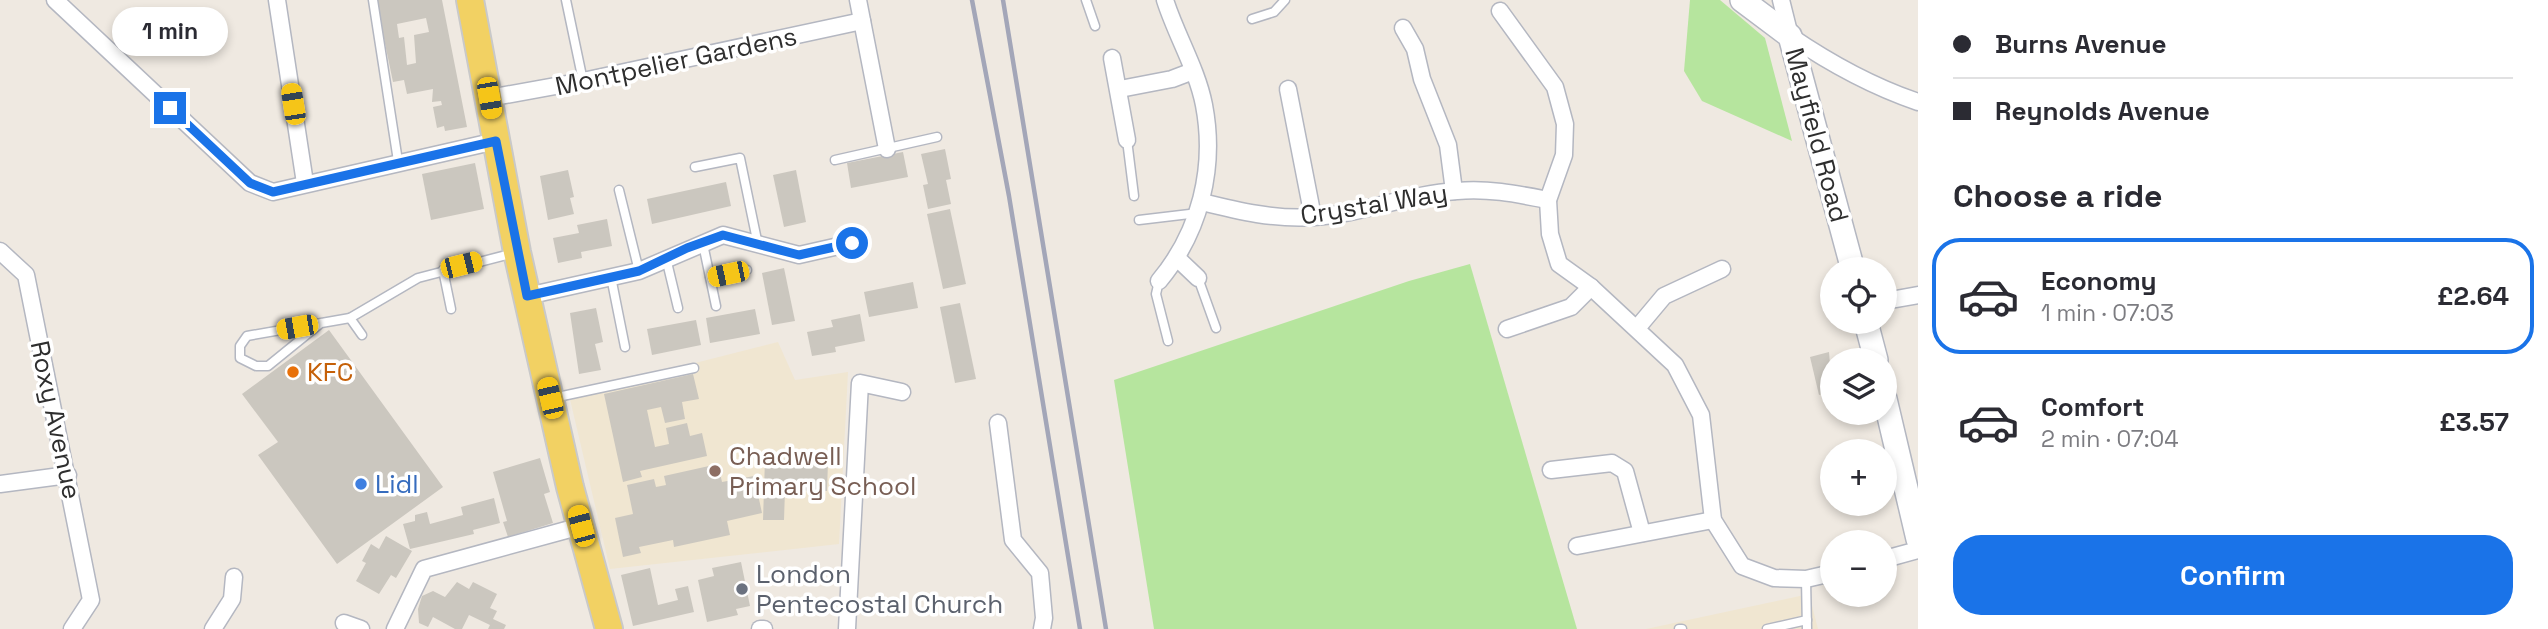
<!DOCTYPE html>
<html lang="en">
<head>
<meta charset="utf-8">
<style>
  :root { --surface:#fff; --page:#f7f7f7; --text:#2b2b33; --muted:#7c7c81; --line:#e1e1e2; --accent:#1a73e8 }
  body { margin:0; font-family:"Space Grotesk",sans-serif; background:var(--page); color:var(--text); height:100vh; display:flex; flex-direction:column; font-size:26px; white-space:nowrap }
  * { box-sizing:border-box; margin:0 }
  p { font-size:23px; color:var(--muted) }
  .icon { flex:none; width:38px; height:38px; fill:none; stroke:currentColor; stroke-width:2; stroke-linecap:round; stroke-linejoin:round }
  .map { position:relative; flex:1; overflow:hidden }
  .drawer { display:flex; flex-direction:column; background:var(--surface); width:630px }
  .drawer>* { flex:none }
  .top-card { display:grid; align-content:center; height:154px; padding:0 35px; background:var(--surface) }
  .tools { position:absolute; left:1820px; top:257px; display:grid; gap:14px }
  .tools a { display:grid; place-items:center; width:77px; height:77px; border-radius:50%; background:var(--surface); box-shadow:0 4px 10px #0003; font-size:35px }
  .end { position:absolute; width:32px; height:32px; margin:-16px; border:9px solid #1a73e8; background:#fff; box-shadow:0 0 0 4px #fff }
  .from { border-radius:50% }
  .bubble { position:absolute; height:49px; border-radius:24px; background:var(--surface); box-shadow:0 4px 10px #0003; font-size:23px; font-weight:800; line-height:49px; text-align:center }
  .car { position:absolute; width:21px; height:42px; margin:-21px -10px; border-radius:9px; box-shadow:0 0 5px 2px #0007; background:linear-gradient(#f5c518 24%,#345 0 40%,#f5c518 0 76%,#345 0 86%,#f5c518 0) }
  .top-card b { display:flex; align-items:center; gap:24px; height:66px; font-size:26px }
  .top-card b+b { border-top:2px solid var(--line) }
  .top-card i { width:18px; height:18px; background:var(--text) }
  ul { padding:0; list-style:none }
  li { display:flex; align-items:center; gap:21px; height:116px; margin:0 14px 10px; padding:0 21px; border:4px solid transparent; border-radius:28px }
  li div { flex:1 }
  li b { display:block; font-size:26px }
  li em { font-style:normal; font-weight:800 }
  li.active { border-color:var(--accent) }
  li>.icon { width:63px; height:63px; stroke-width:1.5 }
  h2 { padding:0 35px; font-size:32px; line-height:84px }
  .action { display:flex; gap:14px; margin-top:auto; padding:14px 35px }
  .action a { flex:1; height:80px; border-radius:28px; background:var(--accent); color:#fff; font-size:28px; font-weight:800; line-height:80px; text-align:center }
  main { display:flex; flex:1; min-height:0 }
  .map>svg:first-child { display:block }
</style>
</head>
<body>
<main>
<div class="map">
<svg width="1918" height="629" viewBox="0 0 1918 629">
  <rect width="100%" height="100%" fill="#efe9e1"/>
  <g fill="#f0e6d1">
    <path d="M778 342 795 380 848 372 839 544 610 569 569 395Z"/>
    <path d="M1809 594 1818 629H1646Z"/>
  </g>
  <g fill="#b6e59e">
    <path d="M1690 0H1720L1765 38 1792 141 1702 101 1684 71Z"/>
    <path d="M1470 264 1577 629H1154L1114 380 1409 281Z"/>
  </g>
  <g fill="#cbc7bf" fill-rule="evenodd">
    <path d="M376 0H442L467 127 445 131 444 126 437 128 433 107 442 105 441 101 432 102 433 89 407 94 404 80 393 82ZM426 18 429 32 414 35 416 63 407 65 404 37 399 38 397 24Z"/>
    <path d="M945 149 951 179 946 180 951 204 928 209 923 185 928 184 921 154Z"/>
    <path d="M903 152 908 177 851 188 847 163Z"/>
    <path d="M475 163 484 209 431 220 422 174Z"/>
    <path d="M568 170 574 197 570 198 574 214 548 220 540 176Z"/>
    <path d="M796 170 806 222 784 227 773 175Z"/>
    <path d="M726 182 731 206 652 224 647 199Z"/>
    <path d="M950 209 966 284 943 289 927 214Z"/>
    <path d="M607 219 612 246 581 252 582 258 558 263 553 238 579 233 577 225Z"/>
    <path d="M784 268 795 321 772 325 762 273Z"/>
    <path d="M913 282 918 308 869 317 864 292Z"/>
    <path d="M960 303 976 379 955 383 940 307Z"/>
    <path d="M596 308 603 342 595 344 601 370 579 374 570 313Z"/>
    <path d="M755 309 760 334 710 343 706 318Z"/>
    <path d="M860 314 865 341 835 347 836 352 812 356 807 332 833 327 831 320Z"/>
    <path d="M696 320 701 345 652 355 647 329Z"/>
    <path d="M329 330 443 487 337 564 258 455 278 442 242 394Z"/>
    <path d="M1829 352 1832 391 1819 395 1810 357Z"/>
    <path d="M693 374 699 399 682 402 685 419 665 423 661 407 647 410 655 447 669 444 666 428 687 423 690 436 702 433 707 456 640 471 642 477 623 482 604 394Z"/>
    <path d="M540 458 550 492 544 494 553 523 508 537 503 522 507 521 493 472Z"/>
    <path d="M765 459 828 461 827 491 785 490 784 520H763Z"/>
    <path d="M718 464 722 482 754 476 762 513 727 521 730 535 674 547 673 540 639 547 641 553 623 557 615 518 633 514 627 485 654 479 656 487 666 485 664 476Z"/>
    <path d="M494 498 500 523 473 530 474 534 410 549 403 524 415 521V515L427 512 430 524 463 515 461 507Z"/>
    <path d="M386 536 412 551 396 578 391 575 379 594 356 581 366 563 362 561 371 544 379 549Z"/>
    <path d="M741 562 750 606 736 609 738 615 707 622 698 580 714 576 712 568Z"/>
    <path d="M650 568 658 605 678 600 675 589 688 586 694 612 633 626 621 575Z"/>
    <path d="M457 582 469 589 473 582 497 594 490 608 497 611 493 619 506 625 504 629H488L490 625 469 615 462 629H455L433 617 428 627 419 623 418 609 422 596 433 591 445 597Z"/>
  </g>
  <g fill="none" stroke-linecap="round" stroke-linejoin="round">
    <g stroke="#b4b7c1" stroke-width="11">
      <g id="lane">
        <path d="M373 0 398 161"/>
        <path d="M566 0 583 81"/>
        <path d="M1086 0 1095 26"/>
        <path d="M1252 19 1274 12 1285 0"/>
        <path d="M1127 140 1134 196"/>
        <path d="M835 160 937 137"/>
        <path d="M695 167 740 158 758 245"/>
        <path d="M619 190 639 271"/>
        <path d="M1139 220 1198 213"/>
        <path d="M703 244 716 306"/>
        <path d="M666 258 678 308"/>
        <path d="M443 270 451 309"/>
        <path d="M611 277 625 347"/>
        <path d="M710 277 747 270"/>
        <path d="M1198 278 1216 328"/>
        <path d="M1159 281 1156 294 1168 341"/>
        <path d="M321 323 268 366H256L240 358V346L247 336 350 318"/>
        <path d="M362 335 350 318 418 278 514 253"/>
        <path d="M553 398 694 368"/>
        <path d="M1806 579 1807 629"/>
        <path d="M1679 629H1682"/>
        <path d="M1767 629 1807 620"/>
      </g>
    </g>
    <g stroke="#b4b7c1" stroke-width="19">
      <g id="street">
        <path d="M55 0 250 183 273 192 496 141"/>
        <path d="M277 0 305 183"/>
        <path d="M858 0 887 149"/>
        <path d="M1781 0 1790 36C1831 64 1871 86 1918 102"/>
        <path d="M1500 11 1555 87 1565 124 1564 155 1548 200 1550 234 1559 264 1591 287 1675 365 1701 415 1713 520 1742 566 1774 578 1806 579 1832 573"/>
        <path d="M1403 28 1415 49 1422 79 1448 145 1454 191"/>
        <path d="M1112 58 1127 140"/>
        <path d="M1120 89 1172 79 1193 71"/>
        <path d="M1288 89 1313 217"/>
        <path d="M489 98 583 81 862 21"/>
        <path d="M1202 202C1238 211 1276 220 1314 217 1362 214 1408 194 1457 191 1488 188 1517 194 1548 200"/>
        <path d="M0 251 26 275 91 600 72 629"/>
        <path d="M1178 259 1198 278"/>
        <path d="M1159 281C1200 232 1216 168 1204 105 1197 69 1176 35 1165 0"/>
        <path d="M527 296 639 271 723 235 799 255 852 243"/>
        <path d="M1885 301 1918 295"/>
        <path d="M1638 327 1664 296 1722 269"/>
        <path d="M1507 329 1571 307 1591 287"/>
        <path d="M998 423 1013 540 1040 573 1044 618 1042 629"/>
        <path d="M1551 470 1612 463 1625 471 1642 533"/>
        <path d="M0 484 68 475"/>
        <path d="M1577 546 1713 520"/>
        <path d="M1885 559 1918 550"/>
        <path d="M344 623 361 629"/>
        <path d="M213 629 232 599 234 577"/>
        <path d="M395 629 424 569 581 526"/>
        <path d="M760 629H764"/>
        <path d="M847 629 860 383 902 392"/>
      </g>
    </g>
    <g stroke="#b4b7c1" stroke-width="26">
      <g id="secondary">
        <path d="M1742 0 1790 36 1853 270"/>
        <path d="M1866 322 1876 360"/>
        <path d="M1885 399 1918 539"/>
      </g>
    </g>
    <g stroke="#c9c9c9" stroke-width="30">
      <path id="primary" d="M470 0 517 252 570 487 609 629"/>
    </g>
    <use href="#lane" stroke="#fff" stroke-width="8"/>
    <use href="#street" stroke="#fff" stroke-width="16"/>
    <use href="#secondary" stroke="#fff" stroke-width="23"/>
    <use href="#primary" stroke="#f2d163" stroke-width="26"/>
    <g stroke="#a3a6b8" stroke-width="4.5">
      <path d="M972 0 1009 196 1080 629"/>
      <path d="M1003 0 1106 629"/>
    </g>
  </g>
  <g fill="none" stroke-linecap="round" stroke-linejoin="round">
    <path stroke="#1a73e8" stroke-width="9" d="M170 108 250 183 273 192 496 141 527 296 639 271 687 248 723 235 799 255 852 243"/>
  </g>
  <circle fill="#e8710a" stroke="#fff" stroke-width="2.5" cx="293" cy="372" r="7"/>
  <circle fill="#8d6e63" stroke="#fff" stroke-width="2.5" cx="715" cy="471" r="7"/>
  <circle fill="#3f7fe0" stroke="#fff" stroke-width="2.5" cx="361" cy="484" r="7"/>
  <circle fill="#6b7280" stroke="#fff" stroke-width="2.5" cx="742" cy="589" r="7"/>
  <g text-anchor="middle" stroke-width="7" stroke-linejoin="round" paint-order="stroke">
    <g font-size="26" fill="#2e2e2e" stroke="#fff">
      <text transform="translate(676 61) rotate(-12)" y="9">Montpelier Gardens</text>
      <text transform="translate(1817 135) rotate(75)" y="9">Mayfield Road</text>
      <text transform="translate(1374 204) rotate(-9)" y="9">Crystal Way</text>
      <text transform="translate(56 420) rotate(78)" y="9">Roxy Avenue</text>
    </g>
    <g font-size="26" fill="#c56008" stroke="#fff" text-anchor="start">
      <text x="307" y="381">KFC</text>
    </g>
    <g font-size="26" fill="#785e54" stroke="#fff" text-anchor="start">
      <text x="729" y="465">Chadwell<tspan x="729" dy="30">Primary School</tspan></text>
    </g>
    <g font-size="26" fill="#366cbe" stroke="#fff" text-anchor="start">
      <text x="375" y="493">Lidl</text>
    </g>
    <g font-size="26" fill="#5b616d" stroke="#fff" text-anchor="start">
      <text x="756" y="583">London<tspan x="756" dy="30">Pentecostal Church</tspan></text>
    </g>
  </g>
</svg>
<div class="tools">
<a><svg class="icon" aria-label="locate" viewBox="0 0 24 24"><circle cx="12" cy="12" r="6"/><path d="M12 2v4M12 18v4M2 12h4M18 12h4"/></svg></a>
<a><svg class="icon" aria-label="layers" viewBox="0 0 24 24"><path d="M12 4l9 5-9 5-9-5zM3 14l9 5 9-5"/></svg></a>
<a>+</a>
<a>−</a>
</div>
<i class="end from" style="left:852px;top:243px"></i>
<i class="end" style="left:170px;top:108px"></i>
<div class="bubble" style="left:112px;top:7px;width:116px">1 min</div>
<i class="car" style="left:489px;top:98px;rotate:170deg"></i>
<i class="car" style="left:293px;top:104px;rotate:351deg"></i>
<i class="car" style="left:461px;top:265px;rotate:76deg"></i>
<i class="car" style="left:728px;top:274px;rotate:258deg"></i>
<i class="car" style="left:297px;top:327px;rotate:260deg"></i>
<i class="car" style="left:550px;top:398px;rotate:347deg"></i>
<i class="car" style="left:581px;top:526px;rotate:345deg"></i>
</div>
<section class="drawer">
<div class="top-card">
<b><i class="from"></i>Burns Avenue</b>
<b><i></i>Reynolds Avenue</b>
</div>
<h2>Choose a ride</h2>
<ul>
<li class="active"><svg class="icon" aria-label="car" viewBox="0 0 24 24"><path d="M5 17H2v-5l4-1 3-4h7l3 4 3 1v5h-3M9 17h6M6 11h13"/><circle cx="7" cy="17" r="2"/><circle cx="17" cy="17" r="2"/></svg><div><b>Economy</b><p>1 min · 07:03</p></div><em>£2.64</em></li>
<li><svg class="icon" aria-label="car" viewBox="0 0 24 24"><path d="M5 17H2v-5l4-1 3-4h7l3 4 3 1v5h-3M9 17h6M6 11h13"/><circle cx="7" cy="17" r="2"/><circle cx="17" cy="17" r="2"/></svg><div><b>Comfort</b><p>2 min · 07:04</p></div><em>£3.57</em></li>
</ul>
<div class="action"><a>Confirm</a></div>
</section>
</main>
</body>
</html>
